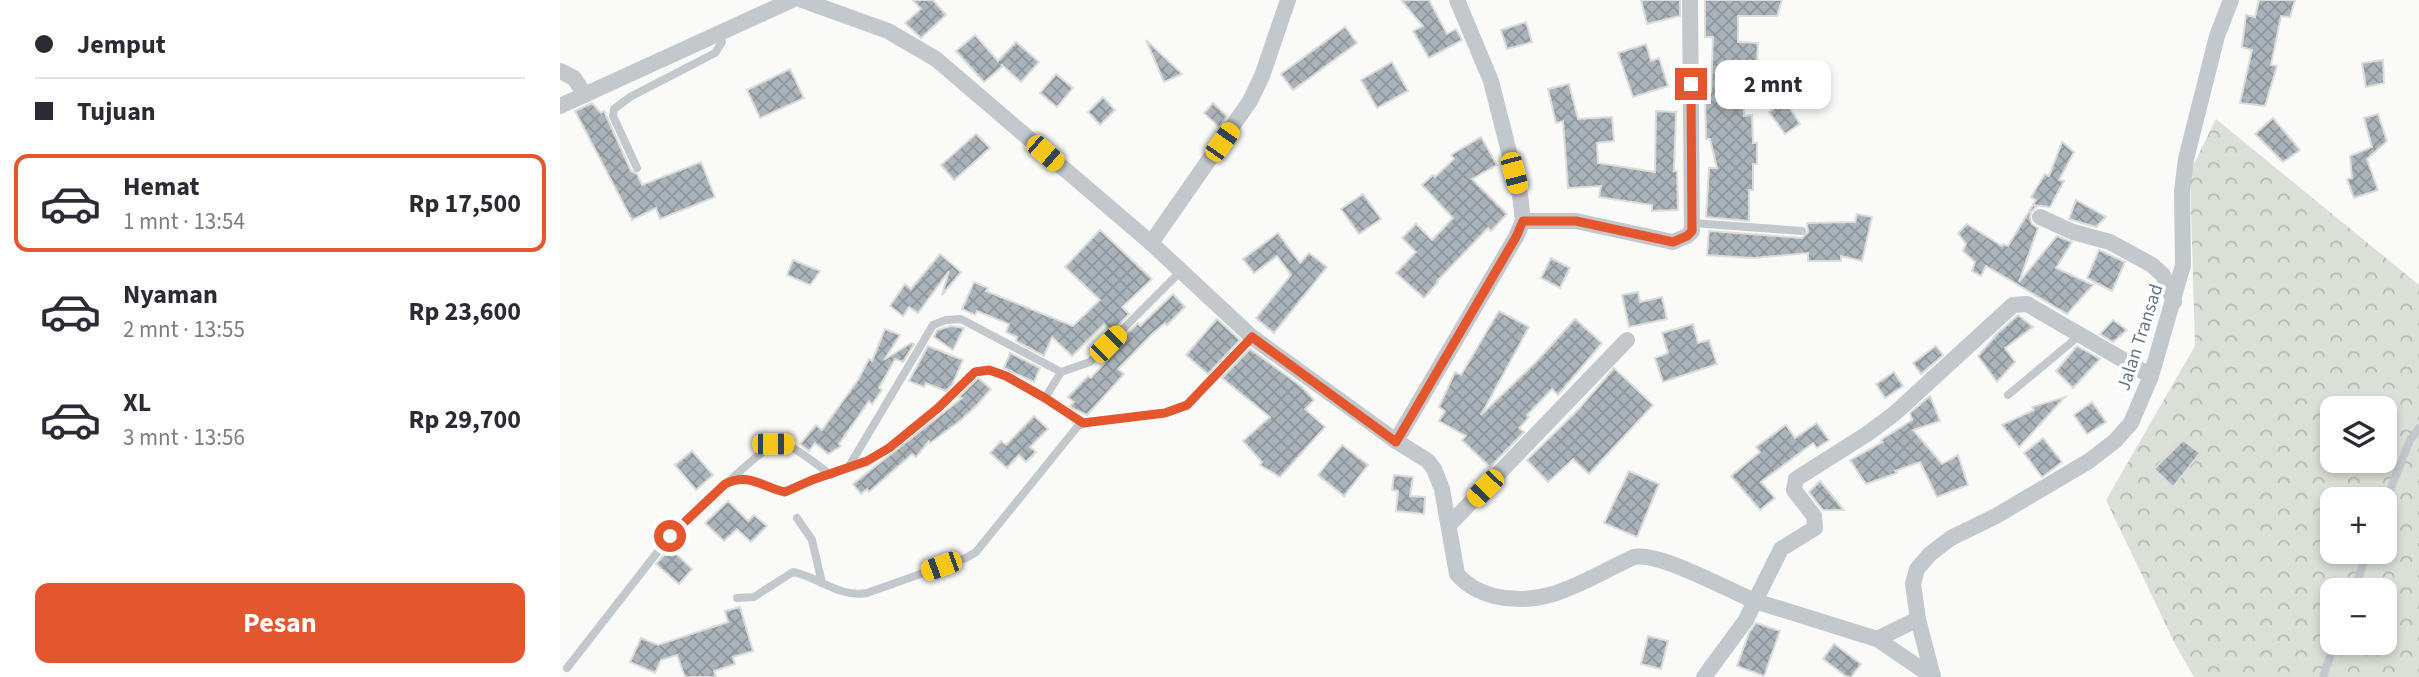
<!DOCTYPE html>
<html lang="id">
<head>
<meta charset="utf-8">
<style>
  :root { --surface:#fff; --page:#f7f7f7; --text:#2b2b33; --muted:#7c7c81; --line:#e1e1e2; --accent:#e4572e }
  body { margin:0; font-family:"Source Sans 3",sans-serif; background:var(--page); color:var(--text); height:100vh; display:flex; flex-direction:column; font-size:26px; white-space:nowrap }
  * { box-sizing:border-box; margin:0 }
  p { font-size:23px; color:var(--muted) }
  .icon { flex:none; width:38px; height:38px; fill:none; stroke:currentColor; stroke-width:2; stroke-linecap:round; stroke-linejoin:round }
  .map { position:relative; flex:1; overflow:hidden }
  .panel { display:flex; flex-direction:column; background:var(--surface); width:560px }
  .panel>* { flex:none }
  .banner { display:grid; align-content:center; height:154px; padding:0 35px; background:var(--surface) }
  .fabs { position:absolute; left:1760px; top:396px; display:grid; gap:14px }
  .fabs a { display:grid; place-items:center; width:77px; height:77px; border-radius:14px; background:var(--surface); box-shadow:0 4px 10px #0003; font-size:35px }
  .end { position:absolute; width:32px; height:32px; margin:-16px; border:9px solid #e4572e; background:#fff; box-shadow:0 0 0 4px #fff }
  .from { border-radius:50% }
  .bubble { position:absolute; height:49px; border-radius:14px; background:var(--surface); box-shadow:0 4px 10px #0003; font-size:23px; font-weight:700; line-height:49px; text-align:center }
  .car { position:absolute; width:21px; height:42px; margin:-21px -10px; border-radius:9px; box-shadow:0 0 5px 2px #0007; background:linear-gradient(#f5c518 24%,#345 0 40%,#f5c518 0 76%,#345 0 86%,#f5c518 0) }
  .banner b { display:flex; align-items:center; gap:24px; height:66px; font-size:26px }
  .banner b+b { border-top:2px solid var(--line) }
  .banner i { width:18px; height:18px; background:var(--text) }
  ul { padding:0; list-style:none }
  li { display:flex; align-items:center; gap:21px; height:98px; margin:0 14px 10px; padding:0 21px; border:4px solid transparent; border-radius:14px }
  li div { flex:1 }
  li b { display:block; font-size:26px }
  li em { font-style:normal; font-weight:700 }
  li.on { border-color:var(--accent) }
  li>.icon { width:63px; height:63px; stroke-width:1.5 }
  .primary-button { display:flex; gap:14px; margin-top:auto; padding:14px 35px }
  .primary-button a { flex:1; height:80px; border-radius:14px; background:var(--accent); color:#fff; font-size:28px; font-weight:700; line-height:80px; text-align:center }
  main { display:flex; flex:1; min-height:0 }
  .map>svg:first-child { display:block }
</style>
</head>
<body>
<main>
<section class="panel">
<div class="banner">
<b><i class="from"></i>Jemput</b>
<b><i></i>Tujuan</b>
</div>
<ul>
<li class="on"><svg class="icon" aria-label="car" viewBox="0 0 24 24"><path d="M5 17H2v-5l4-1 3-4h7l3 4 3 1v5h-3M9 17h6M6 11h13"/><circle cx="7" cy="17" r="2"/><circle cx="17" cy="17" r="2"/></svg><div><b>Hemat</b><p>1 mnt · 13:54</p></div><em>Rp 17,500</em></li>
<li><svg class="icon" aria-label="car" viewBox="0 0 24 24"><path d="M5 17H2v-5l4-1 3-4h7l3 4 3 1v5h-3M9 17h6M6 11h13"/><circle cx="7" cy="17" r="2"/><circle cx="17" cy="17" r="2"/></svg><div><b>Nyaman</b><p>2 mnt · 13:55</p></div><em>Rp 23,600</em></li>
<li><svg class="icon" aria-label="car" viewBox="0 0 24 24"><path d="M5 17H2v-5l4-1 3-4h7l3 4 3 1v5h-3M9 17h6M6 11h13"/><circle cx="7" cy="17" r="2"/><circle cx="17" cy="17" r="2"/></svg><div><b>XL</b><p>3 mnt · 13:56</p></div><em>Rp 29,700</em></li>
</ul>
<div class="primary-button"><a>Pesan</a></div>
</section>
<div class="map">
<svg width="1859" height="677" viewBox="0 0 1859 677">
  <defs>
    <pattern id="park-crowns" width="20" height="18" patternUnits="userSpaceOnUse" patternTransform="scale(1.75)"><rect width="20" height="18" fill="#dadfd7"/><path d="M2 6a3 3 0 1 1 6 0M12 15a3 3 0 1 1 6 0" fill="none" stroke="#b4b9b4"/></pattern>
    <pattern id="building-cross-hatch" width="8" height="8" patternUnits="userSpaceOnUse" patternTransform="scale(1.75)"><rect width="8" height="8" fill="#aab3b9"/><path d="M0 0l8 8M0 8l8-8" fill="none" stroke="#8e969c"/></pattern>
  </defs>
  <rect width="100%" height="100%" fill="#fafaf8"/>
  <path fill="url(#park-crowns)" fill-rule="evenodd" d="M1656 119 1859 285V677H1634L1616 646 1546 500 1635 346 1630 172ZM1773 408H1825V460H1773ZM1773 499H1825V551H1773ZM1773 590H1825V642H1773Z"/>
  <g fill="url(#building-cross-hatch)" stroke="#dcdcda" stroke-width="2">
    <path d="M353 0H373L386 15 361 38 345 23 361 9Z"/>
    <path d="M841 0H869L887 34 896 29 902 40 869 58 853 31 863 26Z"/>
    <path d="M1081 0H1120V16L1087 24Z"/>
    <path d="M1145 0H1222L1217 16H1178V42L1198 43 1197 62 1184 61V116L1192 115 1193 143H1197V164H1193V190H1189V221L1146 217 1149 168H1157L1150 139H1146L1145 92H1151L1153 37H1145Z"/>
    <path d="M1699 0H1735L1730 17 1721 16 1711 65 1717 66 1705 106 1680 103 1692 50 1682 47 1686 15 1695 17Z"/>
    <path d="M966 22 972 42 947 49 941 30Z"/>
    <path d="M785 27 797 43 733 90 721 74Z"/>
    <path d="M415 35 438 61 456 42 479 62 461 82 441 64 443 66 424 82 396 51Z"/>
    <path d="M586 40 622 74 604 82Z"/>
    <path d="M1086 44 1091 61 1099 58 1108 86 1073 97 1058 53Z"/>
    <path d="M1823 60 1824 83 1806 87 1802 63Z"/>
    <path d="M832 62 848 91 817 108 801 80Z"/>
    <path d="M230 69 244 98 200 118 187 90Z"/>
    <path d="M496 74 513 88 497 107 480 93Z"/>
    <path d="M1009 84 1018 119 1052 117 1054 141 1037 143 1038 163 1095 172 1096 111 1116 112 1114 171H1117L1118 210 1092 211V205L1039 197 1041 186 1008 188 1003 121 996 123 988 89Z"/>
    <path d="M543 97 555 110 540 125 528 112Z"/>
    <path d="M1225 101 1240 124 1225 134 1209 112Z"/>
    <path d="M32 103 41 113 44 111 71 171 77 174 82 185 141 162 155 197 100 219 96 208 72 220 15 111Z"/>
    <path d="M653 103 667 116 659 127 644 113Z"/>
    <path d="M1818 114 1827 141 1807 159 1818 190 1794 198 1787 179 1792 178 1790 156 1812 147 1804 118Z"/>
    <path d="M1713 118 1740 150 1723 162 1695 134Z"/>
    <path d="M416 134 430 148 394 180 381 165Z"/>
    <path d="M921 137 937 165 912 179 947 214 931 231 928 228 877 281 878 282 864 298 836 273 856 252 842 238 856 224 872 240 893 218 862 185 873 175 875 177 894 159 891 155Z"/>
    <path d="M1502 142 1514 152 1499 180 1504 181 1490 207 1474 205 1476 207 1471 212 1470 219 1472 224 1478 228 1459 282 1497 236 1512 242 1496 268 1533 285 1507 314 1426 266 1421 276 1412 271 1415 262 1403 251 1406 244 1398 233 1407 224 1442 246 1443 244 1448 246 1476 200 1471 197 1485 174 1489 176Z"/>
    <path d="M803 194 821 219 799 234 781 209Z"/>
    <path d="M1516 200 1546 217 1536 227 1509 219Z"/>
    <path d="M1297 214 1312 217 1302 261 1281 256V261H1248V253L1193 258 1147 255 1149 231 1242 238 1248 232 1247 223 1295 222Z"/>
    <path d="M540 230 592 279 562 307 569 314 551 332 544 324 512 356 492 337 484 356 456 341 457 337 446 332 449 324 417 311 415 315 402 309 414 282 428 288 426 291 513 326 540 300 505 267Z"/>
    <path d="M718 233 740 263 749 253 767 267 714 333 696 318 731 275 717 256 694 273 683 259Z"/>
    <path d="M1539 250 1565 262 1552 291 1527 278Z"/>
    <path d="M380 254 401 272 382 295 389 271 358 313 349 307 343 316 330 306 345 284 351 289Z"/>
    <path d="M991 258 1010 268 1000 288 981 278Z"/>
    <path d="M233 260 260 271 250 285 227 275Z"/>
    <path d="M1078 292 1080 302 1102 297 1107 319 1069 327 1062 295Z"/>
    <path d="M613 294 625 307 607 325 605 323 592 334 558 369 564 374 527 415 512 408 510 406 514 402 508 397 528 376 531 378 563 343 560 341 578 323 580 326Z"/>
    <path d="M939 311 969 327 921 415 977 361 1015 319 1042 343 998 395 992 389 967 415 969 417 959 428 964 432 930 467 902 440 906 436 879 421 885 411 879 407 895 372 901 375Z"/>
    <path d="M1458 315 1473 327 1445 348 1455 362 1437 382 1418 356 1438 333Z"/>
    <path d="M657 319 680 340 648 374 626 355Z"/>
    <path d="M1553 320 1567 330 1553 342 1540 334Z"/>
    <path d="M1133 324 1138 343 1149 340 1157 364 1103 382 1095 358 1108 353 1102 333Z"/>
    <path d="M391 326 404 328 393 350 374 337 377 330Z"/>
    <path d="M325 329 340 335 324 360 351 343 354 344 343 362 335 359 319 388 322 390 312 404 309 401 279 444 281 446 268 454 255 443 249 451 240 444 256 425 262 430 298 380 309 359 312 361Z"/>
    <path d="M368 346 403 360 392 385 386 391 366 383 364 387 349 381Z"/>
    <path d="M1376 346 1383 355 1361 374 1353 363Z"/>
    <path d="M1517 346 1540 359 1513 388 1496 371Z"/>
    <path d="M690 349 742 387 754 400 745 409 765 427 720 477 700 465 702 462 683 441 710 417 662 378Z"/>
    <path d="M450 353 480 368 474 382 444 368Z"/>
    <path d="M1054 368 1093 405 1029 474 1013 459 988 482 967 460 1018 410Z"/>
    <path d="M1334 372 1343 386 1325 398 1316 384Z"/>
    <path d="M418 378 431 389 417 405 401 420 370 443 369 441 356 457 352 454 309 492 307 489 301 494 293 484 402 398 399 397Z"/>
    <path d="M1370 396 1380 421 1353 430 1382 464 1398 455 1408 485 1377 497 1360 462 1335 471 1337 473 1306 484 1290 460 1323 442 1321 440 1352 420 1350 413Z"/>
    <path d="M1505 397 1459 447 1442 425 1474 410 1472 407Z"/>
    <path d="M1532 402 1546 422 1527 434 1514 415Z"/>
    <path d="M474 416 488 429 470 447 476 452 466 462 459 455 447 468 430 453 441 441 446 445Z"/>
    <path d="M1257 423 1269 440 1257 448 1253 443 1201 482 1215 498 1200 510 1171 476 1200 452 1196 447 1226 425 1235 438Z"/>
    <path d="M1483 438 1502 462 1482 477 1464 453Z"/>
    <path d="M1623 440 1640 453 1613 487 1594 469Z"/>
    <path d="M782 445 808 465 784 496 758 475Z"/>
    <path d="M132 451 153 475 136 490 115 465Z"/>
    <path d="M1069 471 1099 484 1077 537 1044 523Z"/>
    <path d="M834 475 853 477 850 496 865 497 864 514 836 511 838 491 832 490Z"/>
    <path d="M1260 481 1284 510H1263L1249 492Z"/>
    <path d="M168 501 188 521 194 515 207 526 191 542 177 529 164 541 145 523Z"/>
    <path d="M110 548 132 569 119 584 96 564Z"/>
    <path d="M180 607 193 651 173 657 175 664 154 671 156 677H125L117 655 101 660 95 673 70 662 81 638 98 645 168 622 165 611Z"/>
    <path d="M1196 623 1220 631 1204 676 1177 666 1189 633Z"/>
    <path d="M1088 636 1108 641 1101 669 1081 664Z"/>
    <path d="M1274 644 1301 664 1291 677H1287L1263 659Z"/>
  </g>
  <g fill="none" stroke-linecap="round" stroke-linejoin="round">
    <g stroke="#c3c8cc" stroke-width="8">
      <path d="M77 168 53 116 54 109 70 97 155 53 162 42 160 34"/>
      <path d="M1133 223 1242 231"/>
      <path d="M1448 395 1520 335"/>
      <path d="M485 398 501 372"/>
      <path d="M288 468 373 325 386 320 401 319 501 372 530 362 621 271"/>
      <path d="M170 480C221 435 216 433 271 475"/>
      <path d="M1825 503 1850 440 1859 428"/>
      <path d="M237 518 252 540 262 583"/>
      <path d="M1794 590 1808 551"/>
      <path d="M177 598 194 597 233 572C259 577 279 598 307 593L406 558 416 552 518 426 527 422 605 413 627 406 692 337"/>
      <path d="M7 668 110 536 165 484C190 472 201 487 225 492L252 480 307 461 329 448 378 408 415 372 429 370 446 376 485 398 523 423"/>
      <path d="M1763 677 1775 642"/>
    </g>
    <g stroke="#c3c8cc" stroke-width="16">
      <path d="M242 0 328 31 376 59 591 243 692 337 836 441 868 461 874 469 882 489 897 574C907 586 919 592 934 596 988 609 1027 578 1074 557 1100 552 1168 590 1195 601L1221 549 1255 528 1254 516 1234 490 1236 479 1307 434 1334 414 1453 305 1467 304 1591 376"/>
      <path d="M0 71 14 78 25 95"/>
      <path d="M0 106 232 0"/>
      <path d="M1480 217 1513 232 1550 242 1592 265 1603 275 1614 302"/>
      <path d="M963 221H1016L1113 242 1127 236 1132 231 1130 0"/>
      <path d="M591 243 690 101 702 76 728 0"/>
      <path d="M836 441 956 237 963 221 960 195 931 81 897 0"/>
      <path d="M889 525 1067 340"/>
      <path d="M1317 639 1358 619"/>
      <path d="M1144 677 1186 620 1195 601 1317 639 1373 677"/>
      <path d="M1373 677 1358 619 1353 584 1357 569 1370 554 1391 538 1436 516 1529 461 1555 441 1571 423 1591 376 1623 265 1622 191 1626 159 1657 36 1671 0"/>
    </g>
  </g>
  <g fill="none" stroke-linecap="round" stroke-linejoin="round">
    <path stroke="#e4572e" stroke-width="9" d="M110 536 165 484C189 472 202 487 225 492L252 480 307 461 329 448 378 408 415 372 429 370 446 376 485 398 523 423 605 413 627 405 692 337 836 442 956 237 963 221H1016L1113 242 1127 236 1132 231 1131 84"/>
  </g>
  <g text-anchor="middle" stroke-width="7" stroke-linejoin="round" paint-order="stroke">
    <g font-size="19" fill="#657683" stroke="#fff">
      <text transform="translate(1579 337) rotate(-72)" y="7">Jalan Transad</text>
    </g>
  </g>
</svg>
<div class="fabs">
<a><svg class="icon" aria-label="layers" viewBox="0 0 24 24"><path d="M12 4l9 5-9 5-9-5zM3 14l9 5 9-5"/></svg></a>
<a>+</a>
<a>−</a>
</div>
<i class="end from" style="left:110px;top:536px"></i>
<i class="end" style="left:1131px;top:84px"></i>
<div class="bubble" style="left:1155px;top:60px;width:116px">2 mnt</div>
<i class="car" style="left:662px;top:142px;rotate:35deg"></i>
<i class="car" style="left:485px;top:153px;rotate:131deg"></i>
<i class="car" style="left:954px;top:173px;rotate:165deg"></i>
<i class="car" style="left:548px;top:344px;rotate:45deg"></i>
<i class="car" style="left:213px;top:444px;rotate:90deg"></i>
<i class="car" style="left:925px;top:488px;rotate:224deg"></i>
<i class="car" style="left:381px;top:566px;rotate:250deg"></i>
</div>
</main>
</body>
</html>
